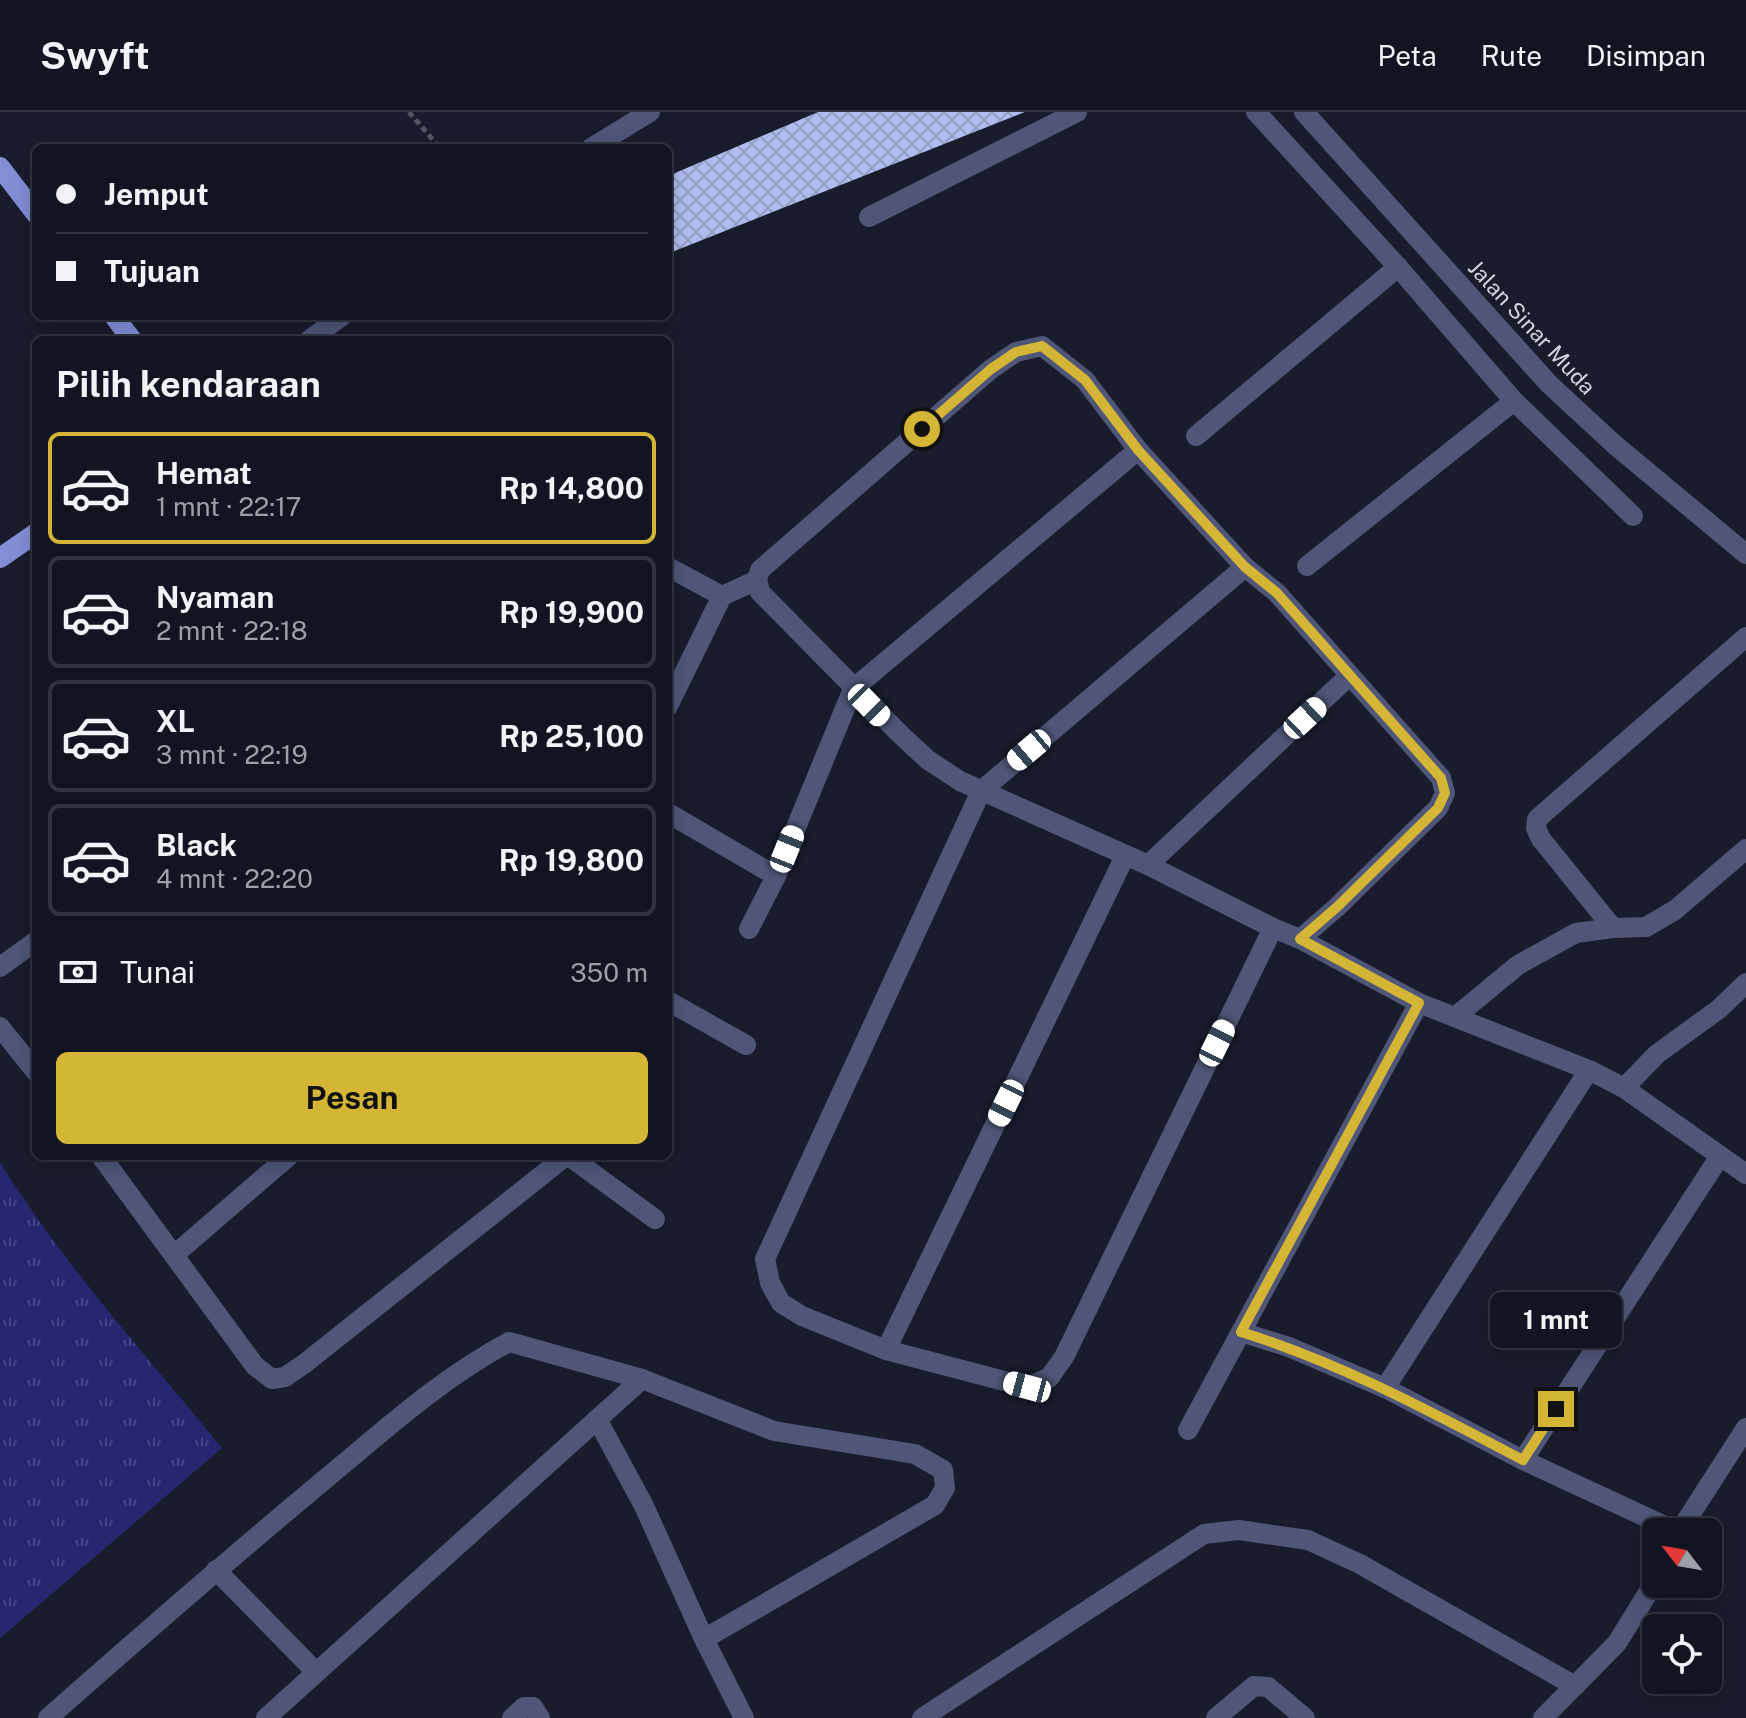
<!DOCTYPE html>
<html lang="id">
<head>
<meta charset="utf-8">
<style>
  :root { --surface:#121521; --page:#1b1e2a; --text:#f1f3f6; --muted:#9c9fa5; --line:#31343f; --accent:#d5b535 }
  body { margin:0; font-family:"Public Sans",sans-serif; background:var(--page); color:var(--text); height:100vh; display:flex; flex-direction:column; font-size:30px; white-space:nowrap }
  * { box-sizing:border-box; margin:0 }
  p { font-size:26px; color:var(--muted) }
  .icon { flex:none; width:44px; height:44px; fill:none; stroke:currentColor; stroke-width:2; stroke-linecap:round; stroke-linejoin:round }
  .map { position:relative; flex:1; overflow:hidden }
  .drawer { position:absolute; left:32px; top:224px; width:640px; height:824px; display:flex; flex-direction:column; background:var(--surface); border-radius:12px; box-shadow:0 4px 20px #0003,0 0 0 2px var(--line) }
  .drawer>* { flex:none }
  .banner { position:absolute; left:32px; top:32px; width:640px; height:176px; border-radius:12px; box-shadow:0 4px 20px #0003,0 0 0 2px var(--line); display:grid; align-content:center; height:176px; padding:0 24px; background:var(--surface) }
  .needle { width:52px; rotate:301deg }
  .controls { position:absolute; left:1642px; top:1406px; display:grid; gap:16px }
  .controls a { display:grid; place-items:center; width:80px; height:80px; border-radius:12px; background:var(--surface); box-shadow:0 4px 20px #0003,0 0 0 2px var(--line); font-size:40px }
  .end { position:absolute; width:36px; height:36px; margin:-18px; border:10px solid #d5b535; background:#111; box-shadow:0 0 0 4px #111 }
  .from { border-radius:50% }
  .bubble { position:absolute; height:56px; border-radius:12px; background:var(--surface); box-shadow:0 4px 20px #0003,0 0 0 2px var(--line); font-size:26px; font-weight:700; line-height:56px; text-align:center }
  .car { position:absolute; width:24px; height:48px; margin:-24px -12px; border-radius:10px; box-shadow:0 0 6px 2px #0007; background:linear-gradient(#fff 24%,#345 0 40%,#fff 0 76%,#345 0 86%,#fff 0) }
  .banner b { display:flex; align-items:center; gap:28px; height:76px; font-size:30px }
  .banner b+b { border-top:2px solid var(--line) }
  .banner i { width:20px; height:20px; background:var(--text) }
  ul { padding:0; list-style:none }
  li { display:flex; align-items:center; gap:24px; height:112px; margin:0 16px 12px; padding:0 8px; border:4px solid var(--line); border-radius:12px }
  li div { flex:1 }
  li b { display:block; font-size:30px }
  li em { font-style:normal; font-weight:700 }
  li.active { border-color:var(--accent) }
  li>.icon { width:72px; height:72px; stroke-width:1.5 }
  h2 { padding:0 24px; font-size:36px; line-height:96px }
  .pay { display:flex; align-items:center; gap:20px; height:88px; padding:0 24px; font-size:30px }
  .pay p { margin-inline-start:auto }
  .button { display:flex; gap:16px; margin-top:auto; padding:16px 24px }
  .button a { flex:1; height:92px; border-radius:12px; background:var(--accent); color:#111; font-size:32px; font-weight:700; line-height:92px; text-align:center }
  header { display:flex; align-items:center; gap:48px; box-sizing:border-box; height:112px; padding:0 40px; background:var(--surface); border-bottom:2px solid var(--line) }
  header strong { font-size:38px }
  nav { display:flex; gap:44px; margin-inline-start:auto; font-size:28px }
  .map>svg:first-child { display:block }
</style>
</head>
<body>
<header>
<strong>Swyft</strong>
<nav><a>Peta</a><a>Rute</a><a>Disimpan</a></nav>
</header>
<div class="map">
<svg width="1746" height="1606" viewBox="0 0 1746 1606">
  <defs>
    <pattern id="grass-tufts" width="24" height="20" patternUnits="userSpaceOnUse" patternTransform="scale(2)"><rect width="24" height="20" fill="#252871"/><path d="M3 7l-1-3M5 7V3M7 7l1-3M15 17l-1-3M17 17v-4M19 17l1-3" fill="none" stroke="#444685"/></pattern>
    <pattern id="building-cross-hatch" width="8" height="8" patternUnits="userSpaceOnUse" patternTransform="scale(2)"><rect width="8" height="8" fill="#b0bcf0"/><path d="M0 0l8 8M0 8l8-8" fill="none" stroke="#949dc5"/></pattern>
  </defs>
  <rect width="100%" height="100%" fill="#181c2c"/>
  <path fill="url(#grass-tufts)" d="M0 1050C63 1152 146 1243 222 1336L0 1526Z"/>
  <path fill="url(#building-cross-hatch)" d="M818 0H1025L672 140 668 131V64Z"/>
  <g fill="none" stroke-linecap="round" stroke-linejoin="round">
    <path stroke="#525564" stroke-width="5" stroke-dasharray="6 4" stroke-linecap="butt" d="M409 0 440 36"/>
    <g stroke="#4f5678" stroke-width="20">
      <path d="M1256 0 1398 155 1514 289 1633 404"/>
      <path d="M1304 0 1549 272 1615 333 1746 442"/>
      <path d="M869 105 1077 0"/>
      <path d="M1196 324 1398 155"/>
      <path d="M1307 454 1514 289"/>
      <path d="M668 455 722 484 757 468"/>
      <path d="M1245 455 981 679 765 1147 770 1171 781 1191 802 1204 886 1238 1027 1275 1049 1266 1064 1245 1273 816"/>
      <path d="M668 594 722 484"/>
      <path d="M668 701 776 764"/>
      <path d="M1148 753 1349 564"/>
      <path d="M1613 816 1541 727 1536 716 1537 707 1746 525"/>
      <path d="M749 817 776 764 853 577 1138 338"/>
      <path d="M1300 827 1337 795 1438 696 1445 681 1441 666 1277 481 1245 455 1138 338 1085 268 1042 234 1016 240 991 257 760 458 757 468 760 480 901 623 928 648 960 669 1148 753 1273 816 1300 827 1419 891 1589 958 1624 976 1746 1062"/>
      <path d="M0 855 36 829"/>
      <path d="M668 889 746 933"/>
      <path d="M1455 905 1518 853 1576 821 1613 816 1646 815 1675 798 1746 737"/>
      <path d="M0 915 36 960"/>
      <path d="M1624 976 1657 942 1719 897 1746 871"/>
      <path d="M101 1044 255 1254 272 1267 285 1265 304 1252 566 1044"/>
      <path d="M569 1044 655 1107"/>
      <path d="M174 1143 289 1044"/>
      <path d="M1241 1220 1289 1235 1385 1276 1523 1348 1678 1420"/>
      <path d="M886 1238 1125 744"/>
      <path d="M1385 1276 1589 958"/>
      <path d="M597 1307 644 1394 704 1527 744 1606"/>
      <path d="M1188 1318 1419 891"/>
      <path d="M1523 1348 1720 1044"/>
      <path d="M1679 1420 1746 1316"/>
      <path d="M216 1458 315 1559"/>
      <path d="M48 1606C141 1524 234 1443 329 1364 387 1316 443 1265 509 1230L642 1267 774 1319 915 1342 943 1358 945 1376 935 1393 704 1527"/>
      <path d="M266 1606 642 1267"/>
      <path d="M512 1606 524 1595H533L540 1606"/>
      <path d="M922 1606 1204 1422 1239 1418 1308 1428 1360 1452 1575 1574"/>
      <path d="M1216 1606 1254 1574 1268 1575 1305 1606"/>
      <path d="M1543 1606 1617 1531 1656 1468"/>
    </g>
    <g stroke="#4f5678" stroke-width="20">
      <path d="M591 36 650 0"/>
      <path d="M309 228 342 204"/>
    </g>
    <g stroke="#818ed6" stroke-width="20">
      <path d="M0 55 36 102"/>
      <path d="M114 204 132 228"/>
      <path d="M0 446 36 421"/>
    </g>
  </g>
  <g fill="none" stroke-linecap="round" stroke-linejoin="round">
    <path stroke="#d5b535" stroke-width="10" d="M922 317 991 257 1016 240 1042 234 1085 268 1138 338 1245 455 1277 481 1441 666 1445 681 1438 696 1337 795 1300 827 1419 891 1241 1220C1341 1251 1431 1300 1523 1348L1556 1297"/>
  </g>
  <g text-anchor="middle" stroke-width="8" stroke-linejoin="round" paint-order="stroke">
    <g font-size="22" fill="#d1d3df" stroke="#181c2c">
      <text transform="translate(1532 215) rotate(47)" y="8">Jalan Sinar Muda</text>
    </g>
  </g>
</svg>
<div class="controls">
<a><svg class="needle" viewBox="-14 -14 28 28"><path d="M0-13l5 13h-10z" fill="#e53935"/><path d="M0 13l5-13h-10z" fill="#9c9fa5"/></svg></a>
<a><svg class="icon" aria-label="locate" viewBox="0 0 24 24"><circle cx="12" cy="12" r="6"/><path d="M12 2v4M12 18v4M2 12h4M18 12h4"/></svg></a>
</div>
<i class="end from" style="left:922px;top:317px"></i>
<i class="end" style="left:1556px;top:1297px"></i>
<div class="bubble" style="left:1490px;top:1180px;width:132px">1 mnt</div>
<i class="car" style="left:869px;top:593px;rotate:135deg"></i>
<i class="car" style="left:1305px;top:606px;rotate:47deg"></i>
<i class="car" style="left:1029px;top:638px;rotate:230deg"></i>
<i class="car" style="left:787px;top:737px;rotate:22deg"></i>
<i class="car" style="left:1217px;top:931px;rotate:26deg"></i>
<i class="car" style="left:1006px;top:991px;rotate:206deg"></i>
<i class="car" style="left:1027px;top:1275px;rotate:285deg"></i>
<div class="banner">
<b><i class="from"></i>Jemput</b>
<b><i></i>Tujuan</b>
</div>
<section class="drawer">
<h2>Pilih kendaraan</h2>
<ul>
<li class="active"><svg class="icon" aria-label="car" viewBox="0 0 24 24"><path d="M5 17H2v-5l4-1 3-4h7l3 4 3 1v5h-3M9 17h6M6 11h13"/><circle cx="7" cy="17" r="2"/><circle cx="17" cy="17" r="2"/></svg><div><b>Hemat</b><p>1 mnt · 22:17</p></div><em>Rp 14,800</em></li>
<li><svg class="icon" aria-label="car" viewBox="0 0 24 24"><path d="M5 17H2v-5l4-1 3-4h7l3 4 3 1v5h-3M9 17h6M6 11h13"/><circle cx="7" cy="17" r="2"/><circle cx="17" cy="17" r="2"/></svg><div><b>Nyaman</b><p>2 mnt · 22:18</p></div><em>Rp 19,900</em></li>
<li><svg class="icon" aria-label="car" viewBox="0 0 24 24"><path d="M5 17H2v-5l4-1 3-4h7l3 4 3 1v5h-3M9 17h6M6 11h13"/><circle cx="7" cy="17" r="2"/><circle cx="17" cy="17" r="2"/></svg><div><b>XL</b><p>3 mnt · 22:19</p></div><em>Rp 25,100</em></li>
<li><svg class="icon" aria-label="car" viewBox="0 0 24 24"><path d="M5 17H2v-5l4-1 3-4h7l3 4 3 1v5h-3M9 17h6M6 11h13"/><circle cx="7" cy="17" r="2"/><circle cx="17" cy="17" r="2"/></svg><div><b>Black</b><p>4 mnt · 22:20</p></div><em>Rp 19,800</em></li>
</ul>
<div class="pay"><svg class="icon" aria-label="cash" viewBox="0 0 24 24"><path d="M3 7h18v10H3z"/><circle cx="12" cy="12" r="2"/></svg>Tunai<p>350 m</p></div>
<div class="button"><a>Pesan</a></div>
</section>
</div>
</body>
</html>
